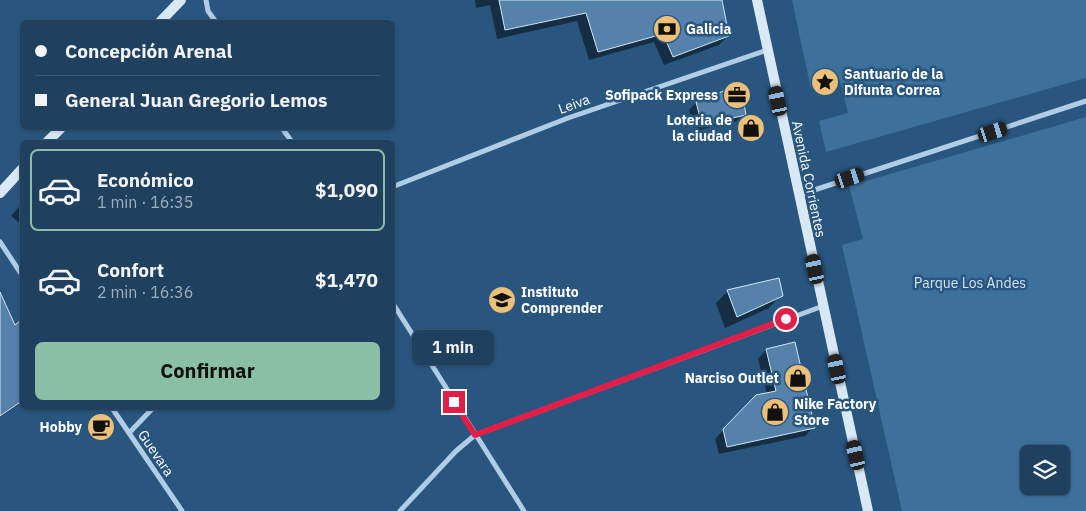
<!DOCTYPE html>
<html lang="es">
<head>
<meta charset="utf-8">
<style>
  :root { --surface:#1f405f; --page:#2c4b68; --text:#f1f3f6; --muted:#a1afbd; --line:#3c5974; --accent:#8abfa5 }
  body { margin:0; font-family:"IBM Plex Sans",sans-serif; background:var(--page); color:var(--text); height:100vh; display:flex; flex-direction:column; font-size:19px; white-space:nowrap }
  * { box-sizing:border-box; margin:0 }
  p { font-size:16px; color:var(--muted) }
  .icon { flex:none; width:28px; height:28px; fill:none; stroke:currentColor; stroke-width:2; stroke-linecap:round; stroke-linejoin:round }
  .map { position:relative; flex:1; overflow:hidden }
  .side { position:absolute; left:20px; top:140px; width:375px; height:270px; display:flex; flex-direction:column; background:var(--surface); border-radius:8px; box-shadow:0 1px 4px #0004,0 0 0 1px var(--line) }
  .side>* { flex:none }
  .top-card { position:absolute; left:20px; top:20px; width:375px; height:110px; border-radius:8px; box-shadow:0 1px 4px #0004,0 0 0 1px var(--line); display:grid; align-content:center; height:110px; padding:0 15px; background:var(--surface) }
  .tools { position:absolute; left:1020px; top:445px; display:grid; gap:10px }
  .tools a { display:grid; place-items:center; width:50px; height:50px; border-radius:8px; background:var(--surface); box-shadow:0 1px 4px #0004,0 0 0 1px var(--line); font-size:25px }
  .end { position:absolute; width:22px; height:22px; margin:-11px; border:6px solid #e11d48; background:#fff; box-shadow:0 0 0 2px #fff }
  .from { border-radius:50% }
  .bubble { position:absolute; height:35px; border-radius:8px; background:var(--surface); box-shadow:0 1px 4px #0004,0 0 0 1px var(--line); font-size:16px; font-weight:700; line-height:35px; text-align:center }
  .car { position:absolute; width:15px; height:30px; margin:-15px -8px; border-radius:6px; box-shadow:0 0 4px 1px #0007; background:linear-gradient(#222 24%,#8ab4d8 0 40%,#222 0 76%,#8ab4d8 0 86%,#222 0) }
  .top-card b { display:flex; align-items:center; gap:18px; height:48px; font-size:19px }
  .top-card b+b { border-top:1px solid var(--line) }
  .top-card i { width:12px; height:12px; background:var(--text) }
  ul { padding:9px 0 0; list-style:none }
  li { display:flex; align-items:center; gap:15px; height:82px; margin:0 10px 8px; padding:0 5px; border:2px solid transparent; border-radius:8px }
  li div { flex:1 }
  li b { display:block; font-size:19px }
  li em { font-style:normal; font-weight:700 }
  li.current { border-color:var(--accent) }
  li>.icon { width:45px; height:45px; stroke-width:1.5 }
  .primary-button { display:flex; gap:10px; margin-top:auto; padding:10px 15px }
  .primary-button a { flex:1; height:58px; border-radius:8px; background:var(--accent); color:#111; font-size:20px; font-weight:700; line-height:58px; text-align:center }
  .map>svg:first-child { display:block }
</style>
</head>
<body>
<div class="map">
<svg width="1086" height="511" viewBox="0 0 1086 511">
  <rect width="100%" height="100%" fill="#29567f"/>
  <g fill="#3e709c" fill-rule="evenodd">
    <path d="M792 0H1086V78L826 152 819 121 848 113 840 80 833 70H822L814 76 811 89Z"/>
    <path d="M1086 117V511H902L842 245 863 239 849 186ZM1029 454H1061V486H1029Z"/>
  </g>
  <g fill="#0007">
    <path d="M475 0H720L728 36 719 45 664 65 654 42 589 60 577 21 497 39 490 5 476 8Z"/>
    <path d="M696 103 744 114 737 121 696 131 689 110Z"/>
    <path d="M22 203V225L11 216Z"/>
    <path d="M728 291 781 295 769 308 725 328 716 303Z"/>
    <path d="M0 295 14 327 22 321V402L0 417Z"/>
    <path d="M794 344 813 428 805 436 719 454 715 439 756 396 767 394 758 359 766 350Z"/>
  </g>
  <g fill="#5582aa" stroke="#d3e5f4">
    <path d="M499 0H722L729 36 673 57 663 34 598 52 586 13 505 30Z"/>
    <path d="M731 88 742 92 746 115 702 125 696 102Z"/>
    <path d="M779 278 783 296 737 317 727 290Z"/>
    <path d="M0 292 15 325 22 319V401L0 416Z"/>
    <path d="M795 342 815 428 727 447 723 429 756 395 776 391 766 349Z"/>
  </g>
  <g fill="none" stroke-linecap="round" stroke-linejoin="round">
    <g stroke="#b0cde5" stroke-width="5">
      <path d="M206 0 208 11 216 22"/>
      <path d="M282 128 292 142"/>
      <path d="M392 187 568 118 767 50"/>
      <path d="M799 195 1086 101"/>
      <path d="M0 242 22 275"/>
      <path d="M392 302 524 511"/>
      <path d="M112 408 182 511"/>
      <path d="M129 433 153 408"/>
      <path d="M400 511 456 451 475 435 823 306"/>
    </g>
    <g stroke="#d9e8f5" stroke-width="10">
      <path d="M757 0 868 511"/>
      <path d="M160 22 181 0"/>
      <path d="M47 142 61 128"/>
      <path d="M0 193 22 169"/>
    </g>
  </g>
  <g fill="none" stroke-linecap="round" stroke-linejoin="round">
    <path stroke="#e11d48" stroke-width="6" d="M454 402 475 435 786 319"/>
  </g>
  <defs>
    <g id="bank-disc" transform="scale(1.4375)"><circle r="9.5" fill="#ecc077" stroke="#29567f"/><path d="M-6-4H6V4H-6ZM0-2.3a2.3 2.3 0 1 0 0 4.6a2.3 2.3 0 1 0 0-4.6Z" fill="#111"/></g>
    <g id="sight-disc" transform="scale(1.4375)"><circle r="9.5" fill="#ecc077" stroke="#29567f"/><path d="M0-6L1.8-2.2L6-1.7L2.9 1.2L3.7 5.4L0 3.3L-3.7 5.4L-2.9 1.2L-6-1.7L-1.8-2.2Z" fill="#111"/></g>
    <g id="office-disc" transform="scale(1.4375)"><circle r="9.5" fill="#ecc077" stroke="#29567f"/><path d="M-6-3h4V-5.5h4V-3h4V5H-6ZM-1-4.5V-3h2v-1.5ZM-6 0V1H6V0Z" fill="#111"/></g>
    <g id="shop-disc" transform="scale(1.4375)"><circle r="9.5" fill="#ecc077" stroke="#29567f"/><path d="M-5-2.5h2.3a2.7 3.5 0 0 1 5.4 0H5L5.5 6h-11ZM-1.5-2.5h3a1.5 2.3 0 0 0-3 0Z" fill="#111"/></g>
    <g id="school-disc" transform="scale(1.4375)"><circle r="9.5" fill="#ecc077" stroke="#29567f"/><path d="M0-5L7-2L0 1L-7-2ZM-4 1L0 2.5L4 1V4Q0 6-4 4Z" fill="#111"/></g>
    <g id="cafe-disc" transform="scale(1.4375)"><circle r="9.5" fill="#ecc077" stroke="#29567f"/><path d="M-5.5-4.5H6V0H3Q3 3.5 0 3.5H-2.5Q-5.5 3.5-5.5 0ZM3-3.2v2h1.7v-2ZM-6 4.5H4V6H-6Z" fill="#111"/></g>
  </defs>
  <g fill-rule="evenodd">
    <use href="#bank-disc" x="667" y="29"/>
    <use href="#sight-disc" x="825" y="82"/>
    <use href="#office-disc" x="737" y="95"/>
    <use href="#shop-disc" x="751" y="128"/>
    <use href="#school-disc" x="502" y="300"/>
    <use href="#shop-disc" x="798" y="378"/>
    <use href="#shop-disc" x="775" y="412"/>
    <use href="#cafe-disc" x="101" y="427"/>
  </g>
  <g text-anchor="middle" stroke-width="5" stroke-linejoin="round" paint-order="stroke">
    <g font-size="14" font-weight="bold" fill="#fff" stroke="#29567f" text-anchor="start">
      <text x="686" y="34">Galicia</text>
      <text x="844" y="79">Santuario de la<tspan x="844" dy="16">Difunta Correa</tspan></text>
      <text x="718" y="100" text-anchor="end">Sofipack Express</text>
      <text x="732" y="125" text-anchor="end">Loteria de<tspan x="732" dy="16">la ciudad</tspan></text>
      <text x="521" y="297">Instituto<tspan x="521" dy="16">Comprender</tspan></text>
      <text x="779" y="383" text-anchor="end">Narciso Outlet</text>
      <text x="794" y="409">Nike Factory<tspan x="794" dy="16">Store</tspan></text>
      <text x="82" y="432" text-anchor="end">Hobby</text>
    </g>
    <g font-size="14" fill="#fff" stroke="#29567f">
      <text transform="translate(574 104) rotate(-20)" y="5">Leiva</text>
      <text transform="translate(809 179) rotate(78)" y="5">Avenida Corrientes</text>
      <text transform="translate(156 453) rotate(56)" y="5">Guevara</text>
    </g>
    <g font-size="14" fill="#d3e5f4" stroke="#29567f">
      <text x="970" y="288">Parque Los Andes</text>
    </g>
  </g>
</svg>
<div class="tools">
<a><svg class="icon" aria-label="layers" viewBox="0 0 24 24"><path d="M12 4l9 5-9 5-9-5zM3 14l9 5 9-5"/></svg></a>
</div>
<i class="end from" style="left:786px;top:319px"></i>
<i class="end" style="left:454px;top:402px"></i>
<div class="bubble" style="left:412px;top:330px;width:82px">1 min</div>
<i class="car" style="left:778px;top:101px;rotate:348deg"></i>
<i class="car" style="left:993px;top:132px;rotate:72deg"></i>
<i class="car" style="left:850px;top:178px;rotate:72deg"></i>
<i class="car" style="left:815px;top:269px;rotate:348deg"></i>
<i class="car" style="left:837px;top:369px;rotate:348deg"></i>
<i class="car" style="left:856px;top:455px;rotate:347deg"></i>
<div class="top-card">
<b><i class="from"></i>Concepción Arenal</b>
<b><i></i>General Juan Gregorio Lemos</b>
</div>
<section class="side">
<ul>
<li class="current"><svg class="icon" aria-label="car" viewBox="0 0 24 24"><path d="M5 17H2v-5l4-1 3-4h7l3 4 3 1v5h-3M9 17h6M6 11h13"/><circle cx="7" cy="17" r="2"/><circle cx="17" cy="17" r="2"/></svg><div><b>Económico</b><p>1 min · 16:35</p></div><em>$1,090</em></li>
<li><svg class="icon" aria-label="car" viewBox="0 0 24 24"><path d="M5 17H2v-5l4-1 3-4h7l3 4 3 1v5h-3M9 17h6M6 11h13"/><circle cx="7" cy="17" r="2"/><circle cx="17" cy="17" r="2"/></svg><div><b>Confort</b><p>2 min · 16:36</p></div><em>$1,470</em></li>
</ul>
<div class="primary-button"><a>Confirmar</a></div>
</section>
</div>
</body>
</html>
